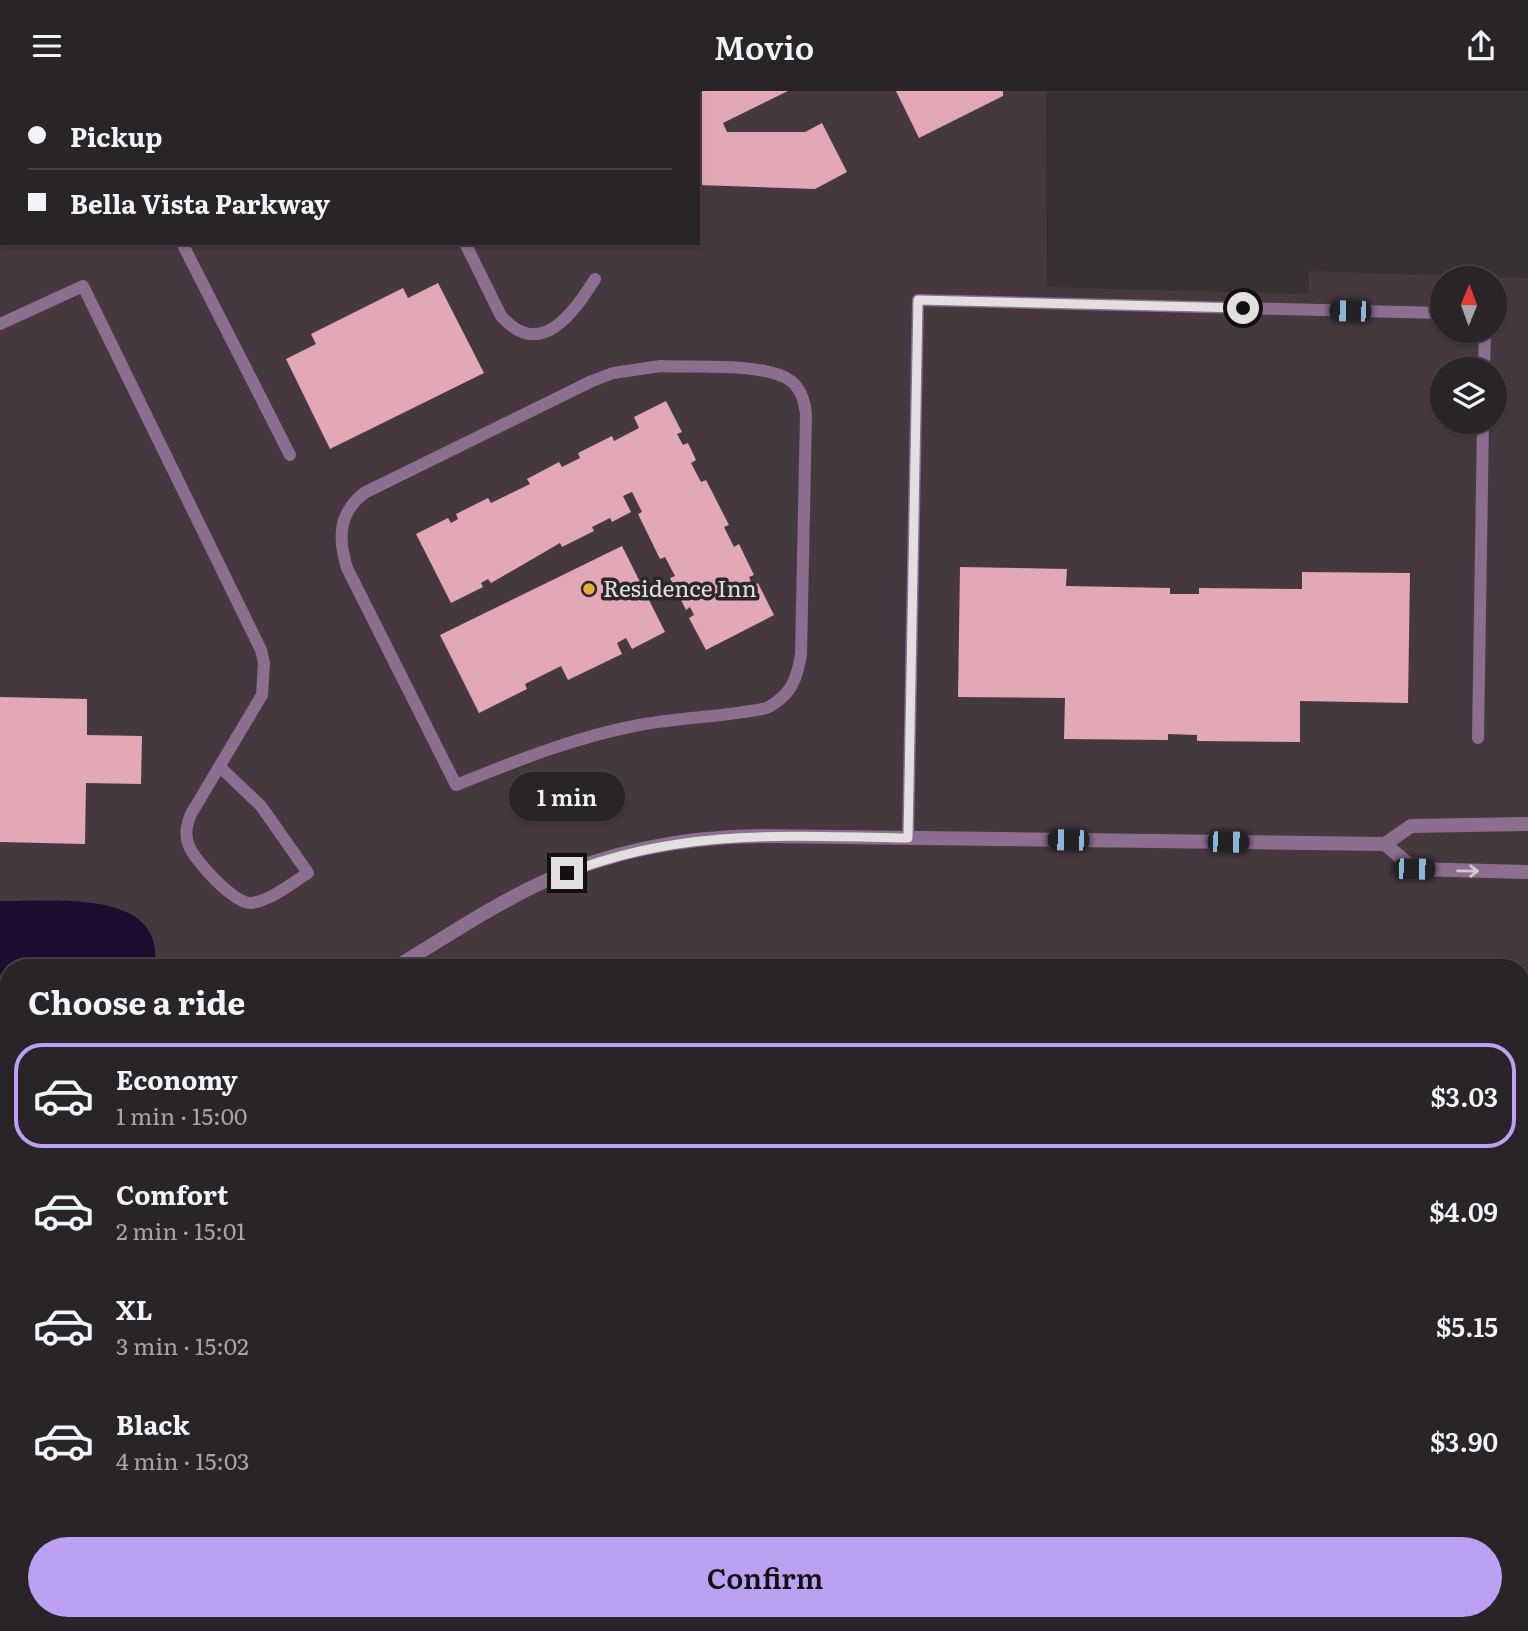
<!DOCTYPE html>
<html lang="en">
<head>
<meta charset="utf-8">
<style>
  :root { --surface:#292427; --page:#312c2f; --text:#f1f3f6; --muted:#a5a4a7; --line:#454144; --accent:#bca0f2 }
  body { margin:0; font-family:Literata,serif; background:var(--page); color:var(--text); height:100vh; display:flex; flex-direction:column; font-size:26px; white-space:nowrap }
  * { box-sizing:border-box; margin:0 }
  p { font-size:23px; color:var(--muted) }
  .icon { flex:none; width:38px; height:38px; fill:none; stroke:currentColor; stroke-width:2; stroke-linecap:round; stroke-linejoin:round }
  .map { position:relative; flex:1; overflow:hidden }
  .side { position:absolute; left:0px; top:868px; width:1530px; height:672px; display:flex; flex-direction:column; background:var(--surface); border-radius:28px 28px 0 0; box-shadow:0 2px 5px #0004,0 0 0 2px var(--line) }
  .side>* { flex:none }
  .banner { position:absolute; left:0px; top:0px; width:700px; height:154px; box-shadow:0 2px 5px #0004,0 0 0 2px var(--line); display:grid; align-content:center; height:154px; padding:0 28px; background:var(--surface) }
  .needle { width:46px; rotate:1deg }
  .tools { position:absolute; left:1430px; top:175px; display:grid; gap:14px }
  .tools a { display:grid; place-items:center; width:77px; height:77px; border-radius:50%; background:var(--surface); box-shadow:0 2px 5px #0004,0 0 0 2px var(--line); font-size:35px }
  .end { position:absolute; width:32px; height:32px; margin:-16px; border:9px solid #e3dfe1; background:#111; box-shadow:0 0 0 4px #111 }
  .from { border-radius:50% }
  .bubble { position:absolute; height:49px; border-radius:24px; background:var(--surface); box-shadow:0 2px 5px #0004,0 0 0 2px var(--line); font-size:23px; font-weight:600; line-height:49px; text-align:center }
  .car { position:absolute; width:21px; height:42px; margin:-21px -10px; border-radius:9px; box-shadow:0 0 5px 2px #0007; background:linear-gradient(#222 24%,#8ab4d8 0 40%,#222 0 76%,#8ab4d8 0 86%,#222 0) }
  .banner b { display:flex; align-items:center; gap:24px; height:66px; font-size:26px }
  .banner b+b { border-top:2px solid var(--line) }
  .banner i { width:18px; height:18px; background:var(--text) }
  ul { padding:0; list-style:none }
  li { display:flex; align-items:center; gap:21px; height:105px; margin:0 14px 10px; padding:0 14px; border:4px solid transparent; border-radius:28px }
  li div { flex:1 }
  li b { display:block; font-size:26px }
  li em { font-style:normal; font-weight:600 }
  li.selected { border-color:var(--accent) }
  li>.icon { width:63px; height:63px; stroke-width:1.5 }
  h2 { padding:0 28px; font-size:32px; line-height:84px }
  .button { display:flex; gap:14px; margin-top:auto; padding:14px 28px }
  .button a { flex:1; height:80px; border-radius:42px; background:var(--accent); color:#111; font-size:28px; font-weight:600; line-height:80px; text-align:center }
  header { display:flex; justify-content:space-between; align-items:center; height:91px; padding:0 28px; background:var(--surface); font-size:32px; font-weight:600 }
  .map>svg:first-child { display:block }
</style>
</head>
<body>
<header><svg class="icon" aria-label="menu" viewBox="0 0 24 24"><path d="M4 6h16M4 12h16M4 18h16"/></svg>Movio<svg class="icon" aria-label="share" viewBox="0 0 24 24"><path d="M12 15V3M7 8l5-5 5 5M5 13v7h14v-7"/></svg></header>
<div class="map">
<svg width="1528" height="1540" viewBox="0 0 1528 1540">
  <rect width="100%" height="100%" fill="#373034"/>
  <path fill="#45383f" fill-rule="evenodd" d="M245 0H1046L1047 196 1308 203 1309 180 1528 187V1540H0V106L2 152H698V2H242ZM1442 187H1494V240H1442ZM1442 278H1494V331H1442ZM9 877H1521V1531H9Z"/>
  <g fill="#1f0d31">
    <path d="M0 810C50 811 169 796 154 877H9V953L0 957Z"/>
    <path d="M9 1241V1531H51L49 1540H0V1262Z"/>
  </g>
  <g fill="#e2a8b5">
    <path d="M698 0H788L723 32 727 41H805L822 32 847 81 815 98 698 94Z"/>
    <path d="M896 0H1003V5L919 47Z"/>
    <path d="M438 192 484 282 330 358 286 268 316 253 311 243 403 197 408 207Z"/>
    <path d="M666 310 682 341 677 343 683 354 688 352 696 369 691 372 701 391 706 389 729 434 724 436 734 456 739 453 754 484 749 486 753 495 758 492 774 524 706 559 689 527 694 524 690 516 686 519 670 487 675 485 665 466 660 468 638 423 642 421 632 401 623 405 631 421 612 431 610 427 592 436 594 440 562 456 560 452 491 492 488 488 481 492 483 496 451 512 416 443 448 427 451 432 458 428 456 423 488 407 491 412 530 393 527 388 559 371 562 376 580 367 578 362 612 345 614 350 639 337 634 326Z"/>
    <path d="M622 455 665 541 632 558 626 547 617 552 622 563 568 589 561 575 525 593 527 598 479 622 440 544Z"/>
    <path d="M960 476 1067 478 1066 495 1170 497V503H1199V497L1302 498V481L1410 482 1408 612 1300 610V651L1197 650V644L1168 643V649L1064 648 1065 607 958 606Z"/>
    <path d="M0 606 87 608V644L142 645 141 693 86 692 85 753 0 751Z"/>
  </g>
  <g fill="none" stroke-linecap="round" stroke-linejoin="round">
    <g stroke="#8a8487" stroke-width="4.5" stroke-dasharray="2 5" stroke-linecap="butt">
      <path d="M276 2 280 0"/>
      <path d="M0 136H2"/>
    </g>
    <g stroke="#8c6e8e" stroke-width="12">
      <path d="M182 152 290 364"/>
      <path d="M465 152 501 225C541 270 574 221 595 188"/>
      <path d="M0 233 83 195 261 559 264 572 262 604 191 723C187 733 184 743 189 755 195 770 234 813 251 812 270 810 292 792 308 782L261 715 220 676"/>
      <path d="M661 275C693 277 766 271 791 290 802 299 805 311 806 324L801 563C797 589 791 604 767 617 725 626 682 626 639 634 575 646 516 670 456 694L347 477C338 447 338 423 364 402L592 290 613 282Z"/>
      <path d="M1484 278 1485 240"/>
      <path d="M1478 647 1483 331"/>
      <path d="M908 747 918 209 1442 222"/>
      <path d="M820 1531V1540"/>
      <path d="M169 1540 172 1531"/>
      <path d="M574 1540V1531"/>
      <path d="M1467 1540V1531"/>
    </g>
    <g stroke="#8c6e8e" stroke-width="14">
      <path d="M1385 753 1414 778 1528 781"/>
      <path d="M394 877C443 848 491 815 543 791 612 759 685 746 761 745L1385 753 1411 735 1528 733"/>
      <path d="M0 1074 9 1072"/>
    </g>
    <g stroke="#be8fc2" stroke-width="14">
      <path d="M0 1 3 0"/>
      <path d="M163 2 166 0"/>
      <path d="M0 81 2 80"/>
    </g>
  </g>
  <defs><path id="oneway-shaft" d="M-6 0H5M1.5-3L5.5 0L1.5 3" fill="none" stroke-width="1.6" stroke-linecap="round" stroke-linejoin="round" transform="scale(1.75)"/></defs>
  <use stroke="#d2c8d0" href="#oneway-shaft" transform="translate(1468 780) rotate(1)"/>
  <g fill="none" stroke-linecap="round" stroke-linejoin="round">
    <path stroke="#e3dfe1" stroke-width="9" d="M567 782C683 737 787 745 908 747L918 209 1243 217"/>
  </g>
  <circle fill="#e2af34" stroke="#2d262a" stroke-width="2.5" cx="589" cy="498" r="7"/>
  <g text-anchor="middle" stroke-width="7" stroke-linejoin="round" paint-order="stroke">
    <g font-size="23" fill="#e3dfe1" stroke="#2d262a" text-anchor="start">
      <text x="603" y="506">Residence Inn</text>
    </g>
  </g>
</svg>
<div class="tools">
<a><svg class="needle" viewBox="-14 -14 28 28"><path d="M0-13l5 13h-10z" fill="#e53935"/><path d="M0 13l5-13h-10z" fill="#a5a4a7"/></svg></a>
<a><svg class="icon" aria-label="layers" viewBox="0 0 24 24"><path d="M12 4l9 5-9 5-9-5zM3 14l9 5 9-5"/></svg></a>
</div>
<i class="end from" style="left:1243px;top:217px"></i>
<i class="end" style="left:567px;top:782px"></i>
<div class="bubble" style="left:509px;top:681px;width:116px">1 min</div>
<i class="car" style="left:1350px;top:220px;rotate:271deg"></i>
<i class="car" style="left:1068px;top:749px;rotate:271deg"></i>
<i class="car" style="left:1228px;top:751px;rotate:91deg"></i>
<i class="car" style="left:1414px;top:778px;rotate:91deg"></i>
<div class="banner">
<b><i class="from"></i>Pickup</b>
<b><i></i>Bella Vista Parkway</b>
</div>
<section class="side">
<h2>Choose a ride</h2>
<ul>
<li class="selected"><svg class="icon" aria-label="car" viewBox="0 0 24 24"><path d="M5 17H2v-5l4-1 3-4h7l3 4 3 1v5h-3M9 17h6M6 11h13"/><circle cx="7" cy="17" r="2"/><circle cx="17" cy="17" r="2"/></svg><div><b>Economy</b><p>1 min · 15:00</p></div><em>$3.03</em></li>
<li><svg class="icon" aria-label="car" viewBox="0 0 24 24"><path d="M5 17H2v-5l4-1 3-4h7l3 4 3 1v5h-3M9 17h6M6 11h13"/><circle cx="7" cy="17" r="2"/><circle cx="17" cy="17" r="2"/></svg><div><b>Comfort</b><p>2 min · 15:01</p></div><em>$4.09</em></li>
<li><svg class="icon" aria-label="car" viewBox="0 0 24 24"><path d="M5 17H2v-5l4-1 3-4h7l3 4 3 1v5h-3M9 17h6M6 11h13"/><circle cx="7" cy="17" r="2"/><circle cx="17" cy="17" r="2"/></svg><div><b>XL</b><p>3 min · 15:02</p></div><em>$5.15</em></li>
<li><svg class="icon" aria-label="car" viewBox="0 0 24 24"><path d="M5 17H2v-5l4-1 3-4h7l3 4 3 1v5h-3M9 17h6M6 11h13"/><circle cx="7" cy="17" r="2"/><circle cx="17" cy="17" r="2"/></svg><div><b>Black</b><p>4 min · 15:03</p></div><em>$3.90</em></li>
</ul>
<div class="button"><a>Confirm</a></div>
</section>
</div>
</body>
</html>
